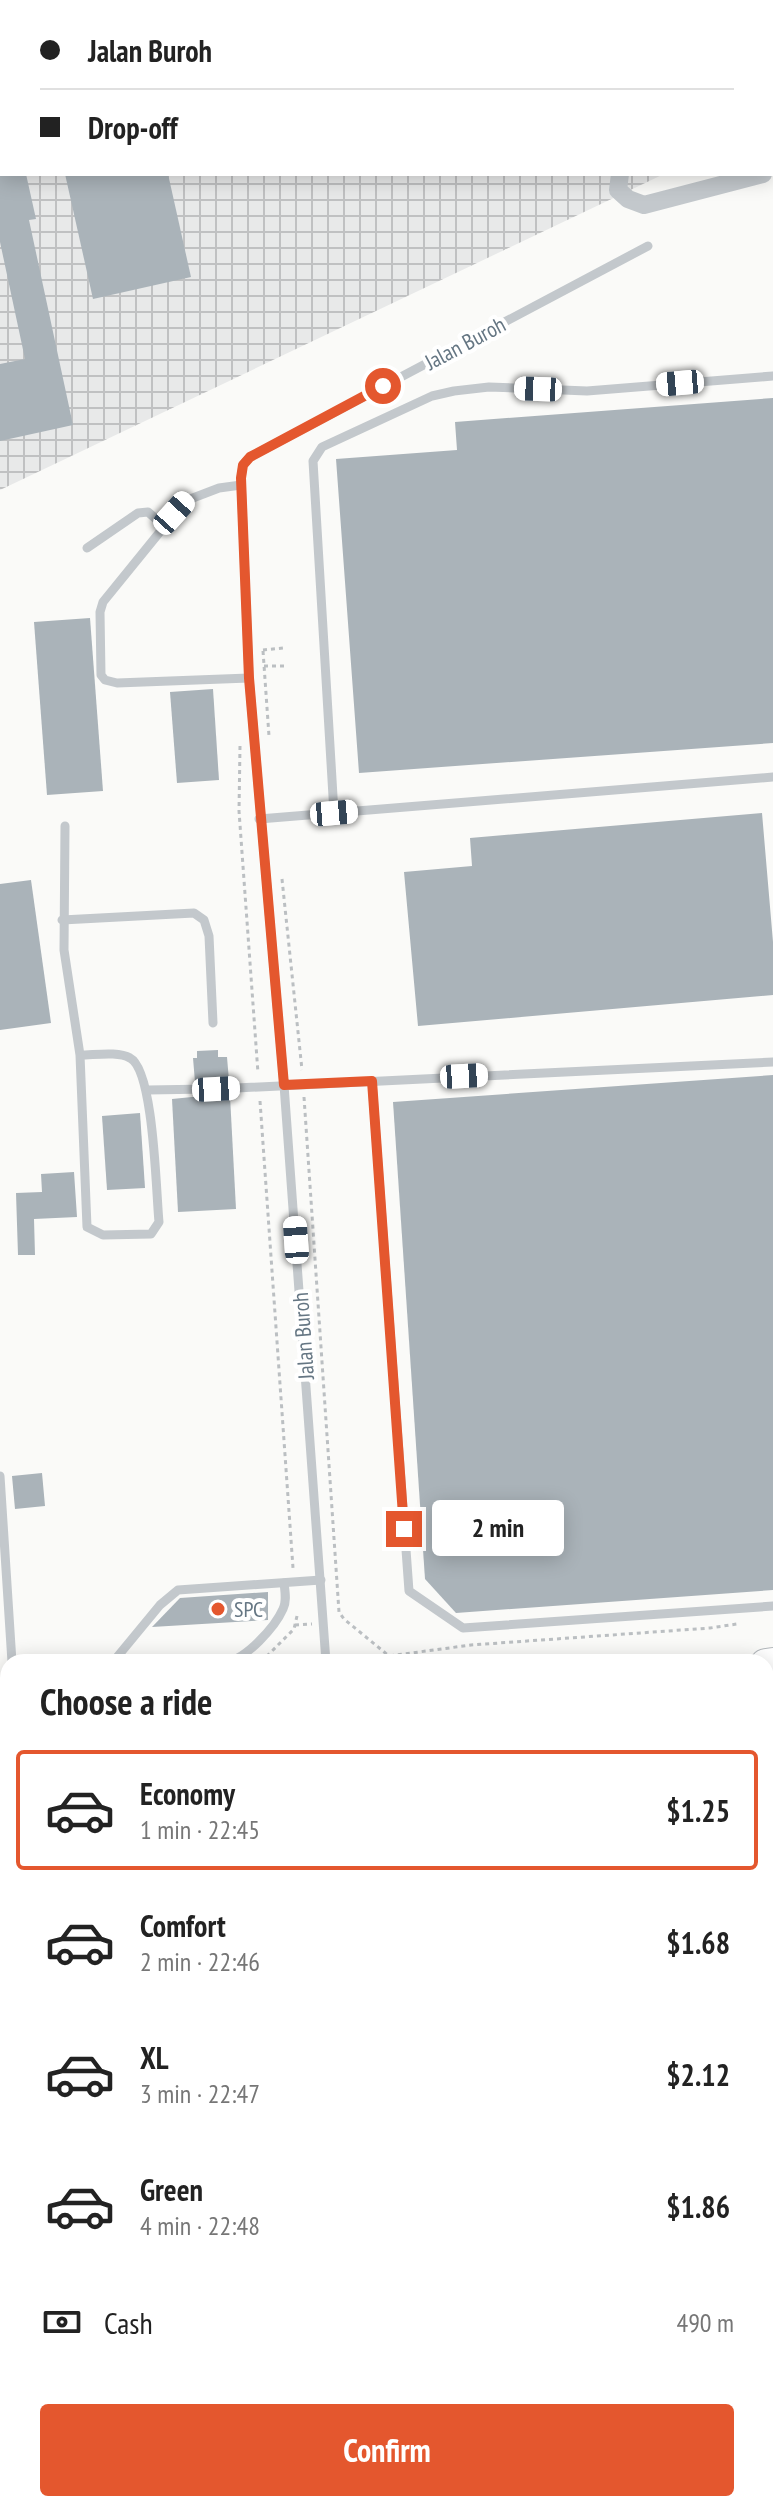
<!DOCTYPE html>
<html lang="en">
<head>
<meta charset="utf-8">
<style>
  :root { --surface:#fff; --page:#f2f2f2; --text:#222; --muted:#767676; --line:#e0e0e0; --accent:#e4572e }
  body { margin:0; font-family:"PT Sans Narrow",sans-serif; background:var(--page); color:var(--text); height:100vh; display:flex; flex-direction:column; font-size:30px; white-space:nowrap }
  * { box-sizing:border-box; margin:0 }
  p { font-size:26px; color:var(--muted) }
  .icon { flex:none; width:44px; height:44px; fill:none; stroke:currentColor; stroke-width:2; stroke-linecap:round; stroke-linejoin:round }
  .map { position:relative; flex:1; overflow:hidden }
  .side { position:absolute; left:0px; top:1654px; width:774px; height:858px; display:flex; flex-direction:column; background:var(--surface); border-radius:24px 24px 0 0; box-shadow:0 4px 20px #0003 }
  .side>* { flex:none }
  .hud { position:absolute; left:0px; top:0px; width:774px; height:176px; box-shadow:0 4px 20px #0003; display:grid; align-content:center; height:176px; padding:0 40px; background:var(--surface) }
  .end { position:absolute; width:36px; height:36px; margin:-18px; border:10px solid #e4572e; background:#fff; box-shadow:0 0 0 4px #fff }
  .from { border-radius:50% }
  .bubble { position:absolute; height:56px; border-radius:8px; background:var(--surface); box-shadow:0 4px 20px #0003; font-size:26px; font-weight:600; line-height:56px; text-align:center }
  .car { position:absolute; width:24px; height:48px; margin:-24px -12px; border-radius:10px; box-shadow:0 0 6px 2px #0007; background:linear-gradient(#fff 24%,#345 0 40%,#fff 0 76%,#345 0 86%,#fff 0) }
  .hud b { display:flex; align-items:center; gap:28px; height:76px; font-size:30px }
  .hud b+b { border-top:2px solid var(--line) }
  .hud i { width:20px; height:20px; background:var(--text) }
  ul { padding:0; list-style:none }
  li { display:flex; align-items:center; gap:24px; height:120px; margin:0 16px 12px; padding:0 24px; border:4px solid transparent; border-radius:8px }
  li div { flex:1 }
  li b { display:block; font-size:30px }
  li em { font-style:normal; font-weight:600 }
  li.active { border-color:var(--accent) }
  li>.icon { width:72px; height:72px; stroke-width:1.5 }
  h2 { padding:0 40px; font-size:36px; line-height:96px }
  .pay { display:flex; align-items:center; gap:20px; height:88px; padding:0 40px; font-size:30px }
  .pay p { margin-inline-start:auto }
  .primary-button { display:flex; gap:16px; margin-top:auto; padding:16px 40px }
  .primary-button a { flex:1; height:92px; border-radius:8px; background:var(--accent); color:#fff; font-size:32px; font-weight:600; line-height:92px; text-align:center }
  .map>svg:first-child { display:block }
</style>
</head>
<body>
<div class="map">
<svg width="773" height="2511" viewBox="0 0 773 2511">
  <defs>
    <pattern id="industrial-grid" width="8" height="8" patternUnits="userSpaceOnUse" patternTransform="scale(2)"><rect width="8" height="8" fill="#e8e9e9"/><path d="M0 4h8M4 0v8" fill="none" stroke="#c0c1c2"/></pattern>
  </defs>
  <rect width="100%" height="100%" fill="#fafaf8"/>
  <g fill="url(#industrial-grid)">
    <path d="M0 0H773V122L772 2H2V174H664L0 490Z"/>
    <path d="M766 2375H773V2511H0V2376H8V2504H766Z"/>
  </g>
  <g fill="#aab3b9">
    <path d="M0 174H26L36 219 29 220 73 425 0 441V364L25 359 0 242Z"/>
    <path d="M65 174H168L191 277 93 299Z"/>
    <path d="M773 398V743L359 773 336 459 457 450 455 422Z"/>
    <path d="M90 618 103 791 47 795 34 622Z"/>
    <path d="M213 689 219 780 177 783 170 692Z"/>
    <path d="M762 813 773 942V995L418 1026 404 872 472 866 470 838Z"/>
    <path d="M31 880 51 1023 0 1030V884Z"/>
    <path d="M218 1050V1057H227L229 1081 195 1082 193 1058H197V1051Z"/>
    <path d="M773 1075V1590L456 1613 425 1579 393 1102Z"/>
    <path d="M212 1095 230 1096 236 1209 178 1212 172 1099Z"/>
    <path d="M140 1113 145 1188 107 1190 102 1116Z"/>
    <path d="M74 1172 77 1217 34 1219 35 1255H18L16 1193 42 1192 41 1174Z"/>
    <path d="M42 1473 45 1506 15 1509 12 1476Z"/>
    <path d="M268 1592V1620L152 1627 180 1598Z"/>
  </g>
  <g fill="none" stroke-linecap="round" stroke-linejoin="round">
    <g stroke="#b4b9bd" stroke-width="34">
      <g id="highway">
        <path d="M766 1665 773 1664"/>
        <path d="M766 1706 773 1705"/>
        <path d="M0 1725 8 1724"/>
        <path d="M0 1775 8 1774"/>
      </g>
    </g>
    <g stroke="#bbbfc2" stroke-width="3" stroke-dasharray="4 4" stroke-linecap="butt">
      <path d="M263 650 283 648"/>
      <path d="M263 651 269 736"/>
      <path d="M264 666H287"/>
      <path d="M240 746 239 811 258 1073"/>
      <path d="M282 879 302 1070"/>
      <path d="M304 1097 339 1612 344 1619 389 1656 471 1645 710 1628 737 1624"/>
      <path d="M260 1101 293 1568"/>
      <path d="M295 1625 312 1624"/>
      <path d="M261 1662 294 1629 297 1616"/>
      <path d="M0 1692 8 1691"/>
      <path d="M766 1756 773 1755"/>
    </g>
    <g stroke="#c3c8cc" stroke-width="9">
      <path d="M241 485 219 488 185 501 103 602 100 612 101 675 105 680 117 683 249 678"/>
      <path d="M87 548 138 513 148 512 163 525"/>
      <path d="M334 813 313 461 322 447 432 396 454 391 489 387 587 391 773 376"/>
      <path d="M259 819 773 777"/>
      <path d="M65 826 64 950 80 1055 87 1227 103 1235 151 1234 159 1222C156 1193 154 1070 130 1058 118 1051 95 1055 80 1055"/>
      <path d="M62 920 194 913 204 920 209 936 213 1023"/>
      <path d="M372 1081 409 1591 463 1628 773 1606"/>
      <path d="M216 1089 773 1062"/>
      <path d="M148 1090 208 1089"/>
      <path d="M0 1476 12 1662"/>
      <path d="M113 1662 160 1605 178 1590 321 1580"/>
      <path d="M227 1662C247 1658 275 1627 283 1609 287 1601 285 1592 284 1583"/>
      <path d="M326 1662 284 1085 249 678 241 478 243 465 250 457 648 246"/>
      <path d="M766 1873 773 1874"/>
      <path d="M0 1919 1 1901H8"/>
      <path d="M766 2083 773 2084"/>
      <path d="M0 2103H8"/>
      <path d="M0 2144H8"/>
      <path d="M766 2369 773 2370"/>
      <path d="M18 2511V2504"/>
      <path d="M217 2511V2504"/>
      <path d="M352 2511 354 2504"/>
      <path d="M473 2511 475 2504"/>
    </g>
    <g stroke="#c3c8cc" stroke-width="18">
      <path d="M772 138H773"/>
      <path d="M620 174 618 190 628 199 644 205 763 174"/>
    </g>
    <use href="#highway" stroke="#fff" stroke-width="32"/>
  </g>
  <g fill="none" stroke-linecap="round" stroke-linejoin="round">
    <path stroke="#e4572e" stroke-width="10" d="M383 386 250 457 243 465 241 478 249 678 284 1085 372 1081 404 1529"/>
  </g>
  <circle fill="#e4572e" stroke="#fff" stroke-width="3" cx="218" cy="1609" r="8"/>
  <g text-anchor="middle" stroke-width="8" stroke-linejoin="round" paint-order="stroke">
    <g font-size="22" fill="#657683" stroke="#fff">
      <text transform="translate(465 343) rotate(-28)" y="8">Jalan Buroh</text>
      <text transform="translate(303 1336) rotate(-94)" y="8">Jalan Buroh</text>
    </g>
    <g font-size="22" fill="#657683" stroke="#fff" text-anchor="start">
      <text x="234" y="1617">SPC</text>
    </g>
  </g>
</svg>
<i class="end from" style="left:383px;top:386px"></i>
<i class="end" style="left:404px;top:1529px"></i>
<div class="bubble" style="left:432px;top:1500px;width:132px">2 min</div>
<i class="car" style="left:680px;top:383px;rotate:265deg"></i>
<i class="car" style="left:538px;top:389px;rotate:272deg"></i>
<i class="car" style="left:174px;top:513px;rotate:42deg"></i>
<i class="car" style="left:334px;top:813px;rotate:85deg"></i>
<i class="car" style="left:464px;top:1076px;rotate:87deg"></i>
<i class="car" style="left:216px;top:1089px;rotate:87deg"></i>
<i class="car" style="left:296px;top:1240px;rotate:356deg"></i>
<div class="hud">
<b><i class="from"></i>Jalan Buroh</b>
<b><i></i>Drop-off</b>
</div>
<section class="side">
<h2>Choose a ride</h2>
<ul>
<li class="active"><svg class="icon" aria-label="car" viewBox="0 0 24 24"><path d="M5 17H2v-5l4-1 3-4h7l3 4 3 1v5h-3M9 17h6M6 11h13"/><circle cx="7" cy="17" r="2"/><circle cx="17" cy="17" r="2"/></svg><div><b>Economy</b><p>1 min · 22:45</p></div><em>$1.25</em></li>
<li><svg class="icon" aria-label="car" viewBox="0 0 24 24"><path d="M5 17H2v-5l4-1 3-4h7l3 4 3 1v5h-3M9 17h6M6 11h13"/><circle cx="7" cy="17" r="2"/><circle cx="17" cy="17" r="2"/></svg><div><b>Comfort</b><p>2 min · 22:46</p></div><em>$1.68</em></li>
<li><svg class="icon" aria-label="car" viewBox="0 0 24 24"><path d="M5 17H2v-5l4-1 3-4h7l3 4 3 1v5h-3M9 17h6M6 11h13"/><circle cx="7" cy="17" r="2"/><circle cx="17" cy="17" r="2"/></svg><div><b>XL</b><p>3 min · 22:47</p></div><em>$2.12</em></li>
<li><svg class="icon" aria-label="car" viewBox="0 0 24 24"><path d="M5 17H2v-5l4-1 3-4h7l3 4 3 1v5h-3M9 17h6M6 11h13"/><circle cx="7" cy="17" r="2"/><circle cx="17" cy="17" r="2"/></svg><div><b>Green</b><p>4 min · 22:48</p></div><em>$1.86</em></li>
</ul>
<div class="pay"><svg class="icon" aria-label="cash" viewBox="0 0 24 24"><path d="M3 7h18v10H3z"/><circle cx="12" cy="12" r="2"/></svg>Cash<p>490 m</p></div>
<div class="primary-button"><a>Confirm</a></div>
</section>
</div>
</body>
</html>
